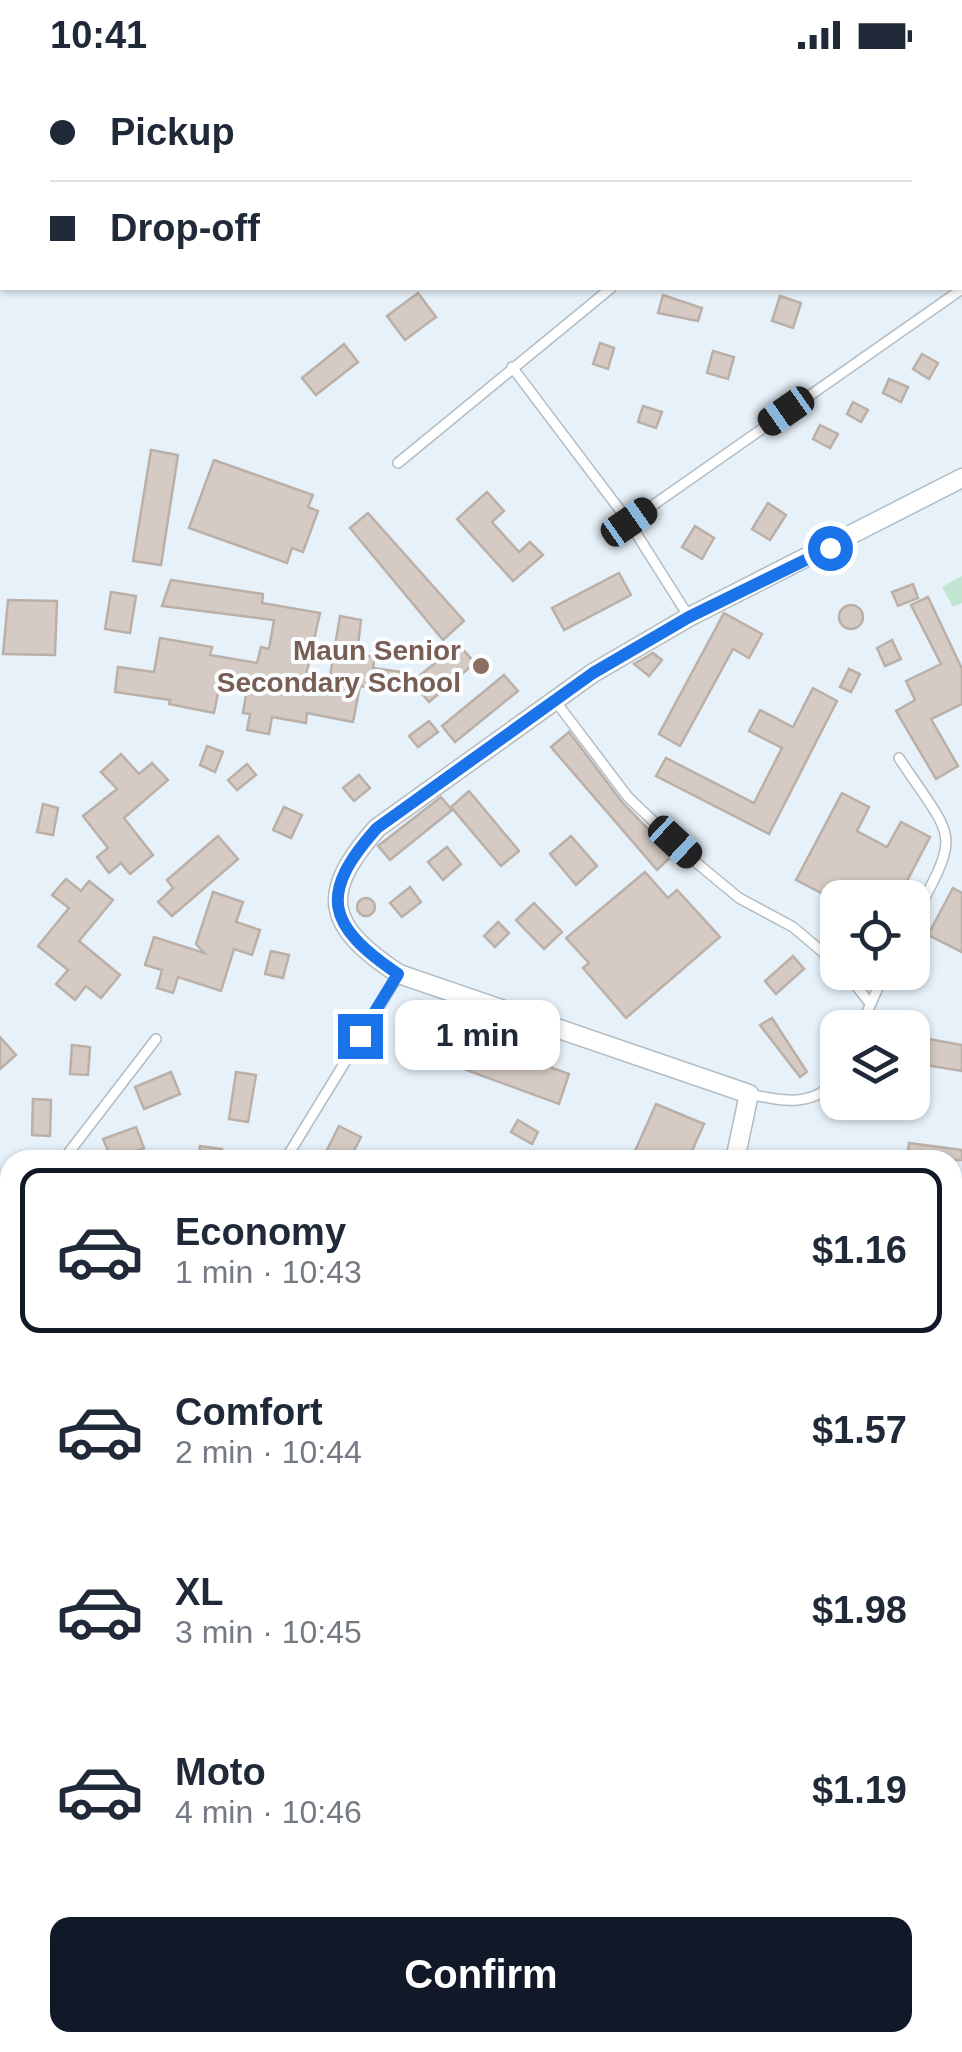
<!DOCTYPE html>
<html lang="en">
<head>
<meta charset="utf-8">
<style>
  :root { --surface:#fff; --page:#f6f6f7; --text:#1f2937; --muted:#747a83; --line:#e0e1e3; --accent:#111827 }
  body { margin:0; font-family:Helvetica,sans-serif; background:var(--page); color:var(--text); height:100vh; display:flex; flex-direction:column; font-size:38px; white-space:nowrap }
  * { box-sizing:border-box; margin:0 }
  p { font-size:32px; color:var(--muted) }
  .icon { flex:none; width:55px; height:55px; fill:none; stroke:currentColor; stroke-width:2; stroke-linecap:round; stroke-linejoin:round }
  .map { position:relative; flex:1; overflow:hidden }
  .sheet { position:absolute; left:0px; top:1080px; width:962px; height:902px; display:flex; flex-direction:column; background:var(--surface); border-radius:30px 30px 0 0; box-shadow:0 2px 8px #0004 }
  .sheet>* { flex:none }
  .guide { position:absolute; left:0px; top:0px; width:962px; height:220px; box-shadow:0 2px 8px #0004; display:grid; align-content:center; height:220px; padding:0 50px; background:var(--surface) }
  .fabs { position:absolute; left:820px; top:810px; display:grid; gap:20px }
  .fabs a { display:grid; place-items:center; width:110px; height:110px; border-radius:20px; background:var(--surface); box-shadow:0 2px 8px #0004; font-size:50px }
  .end { position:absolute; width:45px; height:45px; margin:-22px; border:12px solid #1a73e8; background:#fff; box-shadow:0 0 0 5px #fff }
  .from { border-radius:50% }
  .bubble { position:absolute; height:70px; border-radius:20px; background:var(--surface); box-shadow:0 2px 8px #0004; font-size:32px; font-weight:800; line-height:70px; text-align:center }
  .car { position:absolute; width:30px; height:60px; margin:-30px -15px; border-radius:12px; box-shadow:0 0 8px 2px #0007; background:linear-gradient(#222 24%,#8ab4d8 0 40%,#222 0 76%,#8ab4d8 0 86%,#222 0) }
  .guide b { display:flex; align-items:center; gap:35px; height:95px; font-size:38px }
  .guide b+b { border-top:2px solid var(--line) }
  .guide i { width:25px; height:25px; background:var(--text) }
  ul { padding:18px 0 0; list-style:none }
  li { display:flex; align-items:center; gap:30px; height:165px; margin:0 20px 15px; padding:0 30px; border:5px solid transparent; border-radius:20px }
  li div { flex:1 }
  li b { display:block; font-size:38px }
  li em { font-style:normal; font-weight:800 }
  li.selected { border-color:var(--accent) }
  li>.icon { width:90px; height:90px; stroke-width:1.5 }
  .cta { display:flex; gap:20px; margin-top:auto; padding:20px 50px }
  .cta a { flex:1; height:115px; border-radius:20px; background:var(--accent); color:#fff; font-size:40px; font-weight:800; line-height:115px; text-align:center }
  .status { display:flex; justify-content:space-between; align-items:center; height:70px; padding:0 50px; background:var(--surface); direction:ltr }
  .status svg { height:28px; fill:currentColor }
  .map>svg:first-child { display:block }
</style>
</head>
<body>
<div class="status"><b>10:41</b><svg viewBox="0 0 49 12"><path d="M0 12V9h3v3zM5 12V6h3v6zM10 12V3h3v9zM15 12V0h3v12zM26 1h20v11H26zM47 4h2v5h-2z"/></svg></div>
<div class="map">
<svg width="962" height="1982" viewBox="0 0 962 1982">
  <rect width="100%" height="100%" fill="#e7f1f9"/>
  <path fill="#c2e5d1" d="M962 506V533L953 537 942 517Z"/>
  <path fill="#90a8d5" d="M0 0H466L2 2 0 178Z"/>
  <g fill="#d5cbc4" stroke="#bab0a8" stroke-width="2.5">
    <path d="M418 223 436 247 405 270 387 246Z"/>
    <path d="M663 225 702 238 698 251 658 243Z"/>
    <path d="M780 226 801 233 793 258 772 251Z"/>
    <path d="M600 273 614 278 608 299 593 294Z"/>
    <path d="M344 274 358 292 316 325 302 308Z"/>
    <path d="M713 281 734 287 728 309 707 303Z"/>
    <path d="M922 284 938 293 929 309 913 299Z"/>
    <path d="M889 309 908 317 901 332 883 323Z"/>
    <path d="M853 332 868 340 861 352 847 344Z"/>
    <path d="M643 336 662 342 656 358 638 352Z"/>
    <path d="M820 355 838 364 830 378 813 369Z"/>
    <path d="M151 380 178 385 161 495 133 491Z"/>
    <path d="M214 390 313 425 308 437 318 441 303 482 292 478 287 493 189 458Z"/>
    <path d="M487 422 504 441 492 452 519 482 530 472 543 485 513 511 457 449Z"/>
    <path d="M768 433 786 445 770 470 752 459Z"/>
    <path d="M368 443 464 551 443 570 350 458Z"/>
    <path d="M695 456 714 468 702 489 682 477Z"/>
    <path d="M619 503 631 525 564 560 552 538Z"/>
    <path d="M171 510 263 524 262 533 320 543 303 619 327 624 340 546 361 550 357 584 375 587 373 598 402 602 399 622 360 616 353 652 307 643 306 653 272 647 269 664 247 660 250 644 243 643 249 608 222 603 214 643 169 634 170 630 115 622 118 597 154 602 160 568 212 577 210 585 257 593 261 577 269 579 274 550 162 536Z"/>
    <path d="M913 514 918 528 898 536 892 522Z"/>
    <path d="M111 522 136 526 130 563 105 559Z"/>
    <path d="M928 527 962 599V634L931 649 958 696 936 709 896 641 915 630 906 611 941 594 911 535Z"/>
    <path d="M8 530 57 531 55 585 3 584Z"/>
    <circle cx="851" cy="547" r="12"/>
    <path d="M724 543 762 564 749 588 733 579 680 676 659 664Z"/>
    <path d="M892 570 901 589 885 596 877 578Z"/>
    <path d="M458 574 475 593 429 632 412 612Z"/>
    <path d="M653 583 662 590 649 606 634 594Z"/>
    <path d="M849 599 860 604 851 622 840 617Z"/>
    <path d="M504 605 518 621 455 672 442 656Z"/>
    <path d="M813 618 837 631 769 764 656 706 666 688 754 733 782 678 749 661 760 640 793 657Z"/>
    <path d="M429 651 438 662 418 677 409 666Z"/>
    <path d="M569 662 622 732 673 785 657 800 551 677Z"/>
    <path d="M207 676 223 682 215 702 200 695Z"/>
    <path d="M121 684 139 704 152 693 168 710 124 748 153 785 130 804 121 793 109 803 97 787 108 778 83 746 117 719 101 702Z"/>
    <path d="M247 694 256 705 237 720 228 710Z"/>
    <path d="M359 705 370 718 354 731 343 718Z"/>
    <path d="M469 721 519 781 501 796 451 737Z"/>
    <path d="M842 723 869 737 857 761 887 777 901 752 930 767 898 828H831L796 810Z"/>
    <path d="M441 727 452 740 390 790 378 776Z"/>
    <path d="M43 734 58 738 53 765 37 762Z"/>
    <path d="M284 737 302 745 291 768 273 760Z"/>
    <path d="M218 766 238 789 172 846 158 832 173 818 167 810Z"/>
    <path d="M571 766 597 796 576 815 550 784Z"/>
    <path d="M447 777 461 794 443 810 428 792Z"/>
    <path d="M645 802 668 828 677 820 720 867 626 948 583 898 589 893 566 868Z"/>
    <path d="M66 809 81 821 89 811 113 830 79 871 120 905 101 928 86 916 75 930 56 914 68 900 38 876 69 838 52 825Z"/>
    <path d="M410 817 421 832 402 847 390 833Z"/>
    <path d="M953 818 962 823V882L928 865Z"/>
    <path d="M213 822 243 832 236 852 260 860 252 885 234 879 221 921 178 907 173 923 157 918 162 900 145 895 154 867 204 883 196 874Z"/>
    <circle cx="366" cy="837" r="9"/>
    <path d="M534 833 562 862 544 879 516 850Z"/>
    <path d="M498 852 509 863 495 877 484 866Z"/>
    <path d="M271 881 289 885 283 908 265 904Z"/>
    <path d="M793 886 804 899 776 924 765 911Z"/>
    <path d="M433 946 527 981 525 988 569 1004 559 1034 420 983Z"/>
    <path d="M772 948 807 1002 800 1007 760 955Z"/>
    <path d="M0 967 16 985 0 999Z"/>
    <path d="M923 968 962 975V1001L919 994Z"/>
    <path d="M72 975 90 977 88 1005 70 1004Z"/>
    <path d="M171 1002 180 1024 144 1039 135 1017Z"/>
    <path d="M236 1002 256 1005 248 1052 229 1049Z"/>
    <path d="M33 1029 51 1030 50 1066 32 1065Z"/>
    <path d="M656 1034 704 1054 688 1090H631Z"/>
    <path d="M518 1050 538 1062 532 1074 511 1062Z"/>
    <path d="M339 1056 361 1067 349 1090H322Z"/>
    <path d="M136 1057 144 1078 112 1090 103 1069Z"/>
    <path d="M909 1073 962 1080V1090H907Z"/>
    <path d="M200 1076 222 1079 220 1090H198Z"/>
  </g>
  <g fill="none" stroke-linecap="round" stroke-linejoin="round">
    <g stroke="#b2bcc3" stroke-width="12">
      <g id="service">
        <path d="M960 109 962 110"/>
        <path d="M512 297 629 452 689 547"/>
        <path d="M398 393 611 218"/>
        <path d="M629 452 962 219"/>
        <path d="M556 632 628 727 698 794 739 828 793 857 838 895"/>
        <path d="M899 688C956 774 962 758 912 852"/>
        <path d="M845 902 869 932"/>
        <path d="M860 958 885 902"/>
        <path d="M749 1024C783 1031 812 1038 838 1009"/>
        <path d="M63 1090 156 969"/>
        <path d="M285 1090 399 904"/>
        <path d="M0 1173 10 1160"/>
        <path d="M0 1231 10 1232"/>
        <path d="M952 1772H962"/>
        <path d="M952 1817 962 1836"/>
        <path d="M712 1972 723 1982"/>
      </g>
    </g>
    <g stroke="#b2bcc3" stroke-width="21">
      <g id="minor">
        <path d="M735 1090 749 1024 399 904C325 855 319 824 377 758L593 603 689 547 962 408"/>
        <path d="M0 1429H10"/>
        <path d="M952 1432H962"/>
        <path d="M0 1944 10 1930"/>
        <path d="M0 1949 10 1962"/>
        <path d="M18 1972 25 1982"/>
        <path d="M240 1972 247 1982"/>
        <path d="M530 1972 544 1982"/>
        <path d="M135 1982 145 1972"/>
        <path d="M451 1982 456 1972"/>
      </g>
    </g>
    <use href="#service" stroke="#fff" stroke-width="9"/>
    <use href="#minor" stroke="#fff" stroke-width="18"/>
  </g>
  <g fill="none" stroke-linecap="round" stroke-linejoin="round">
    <path stroke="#1a73e8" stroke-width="12" d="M360 966 398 904C326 855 318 824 377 758L593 603 689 547 830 478"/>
  </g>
  <circle fill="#8d6e63" stroke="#fbfdff" stroke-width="4" cx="481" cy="596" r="10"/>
  <g text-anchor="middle" stroke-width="8" stroke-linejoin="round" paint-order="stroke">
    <g font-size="28" font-weight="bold" fill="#785e54" stroke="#fbfdff" text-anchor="end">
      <text x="461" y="590">Maun Senior<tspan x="461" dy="32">Secondary School</tspan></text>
    </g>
  </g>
</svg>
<div class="fabs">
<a><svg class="icon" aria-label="locate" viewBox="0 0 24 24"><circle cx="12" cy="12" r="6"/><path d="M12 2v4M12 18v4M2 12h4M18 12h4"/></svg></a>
<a><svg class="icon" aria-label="layers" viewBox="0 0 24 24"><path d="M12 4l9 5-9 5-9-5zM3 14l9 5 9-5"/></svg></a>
</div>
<i class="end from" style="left:830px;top:478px"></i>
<i class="end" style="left:360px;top:966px"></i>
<div class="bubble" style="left:395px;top:930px;width:165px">1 min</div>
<i class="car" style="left:786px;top:341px;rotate:235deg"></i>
<i class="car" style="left:629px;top:452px;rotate:55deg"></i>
<i class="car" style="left:675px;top:772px;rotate:133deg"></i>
<div class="guide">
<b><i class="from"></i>Pickup</b>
<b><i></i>Drop-off</b>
</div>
<section class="sheet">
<ul>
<li class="selected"><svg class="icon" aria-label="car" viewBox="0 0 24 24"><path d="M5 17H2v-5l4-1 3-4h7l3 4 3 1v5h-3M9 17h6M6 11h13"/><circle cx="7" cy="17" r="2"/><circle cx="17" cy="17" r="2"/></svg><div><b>Economy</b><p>1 min · 10:43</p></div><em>$1.16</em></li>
<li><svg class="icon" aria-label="car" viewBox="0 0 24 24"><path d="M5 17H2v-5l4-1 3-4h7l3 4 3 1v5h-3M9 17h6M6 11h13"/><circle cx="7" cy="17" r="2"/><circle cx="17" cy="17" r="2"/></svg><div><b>Comfort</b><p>2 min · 10:44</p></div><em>$1.57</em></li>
<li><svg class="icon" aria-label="car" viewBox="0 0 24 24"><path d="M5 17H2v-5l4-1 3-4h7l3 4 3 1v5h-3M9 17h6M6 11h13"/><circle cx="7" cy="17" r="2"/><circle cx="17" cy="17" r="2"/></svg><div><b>XL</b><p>3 min · 10:45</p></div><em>$1.98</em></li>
<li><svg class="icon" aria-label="car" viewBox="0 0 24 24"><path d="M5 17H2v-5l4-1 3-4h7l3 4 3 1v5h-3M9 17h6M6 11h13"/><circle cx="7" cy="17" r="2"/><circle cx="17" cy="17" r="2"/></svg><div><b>Moto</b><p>4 min · 10:46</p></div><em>$1.19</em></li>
</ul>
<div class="cta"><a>Confirm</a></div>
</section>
</div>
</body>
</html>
